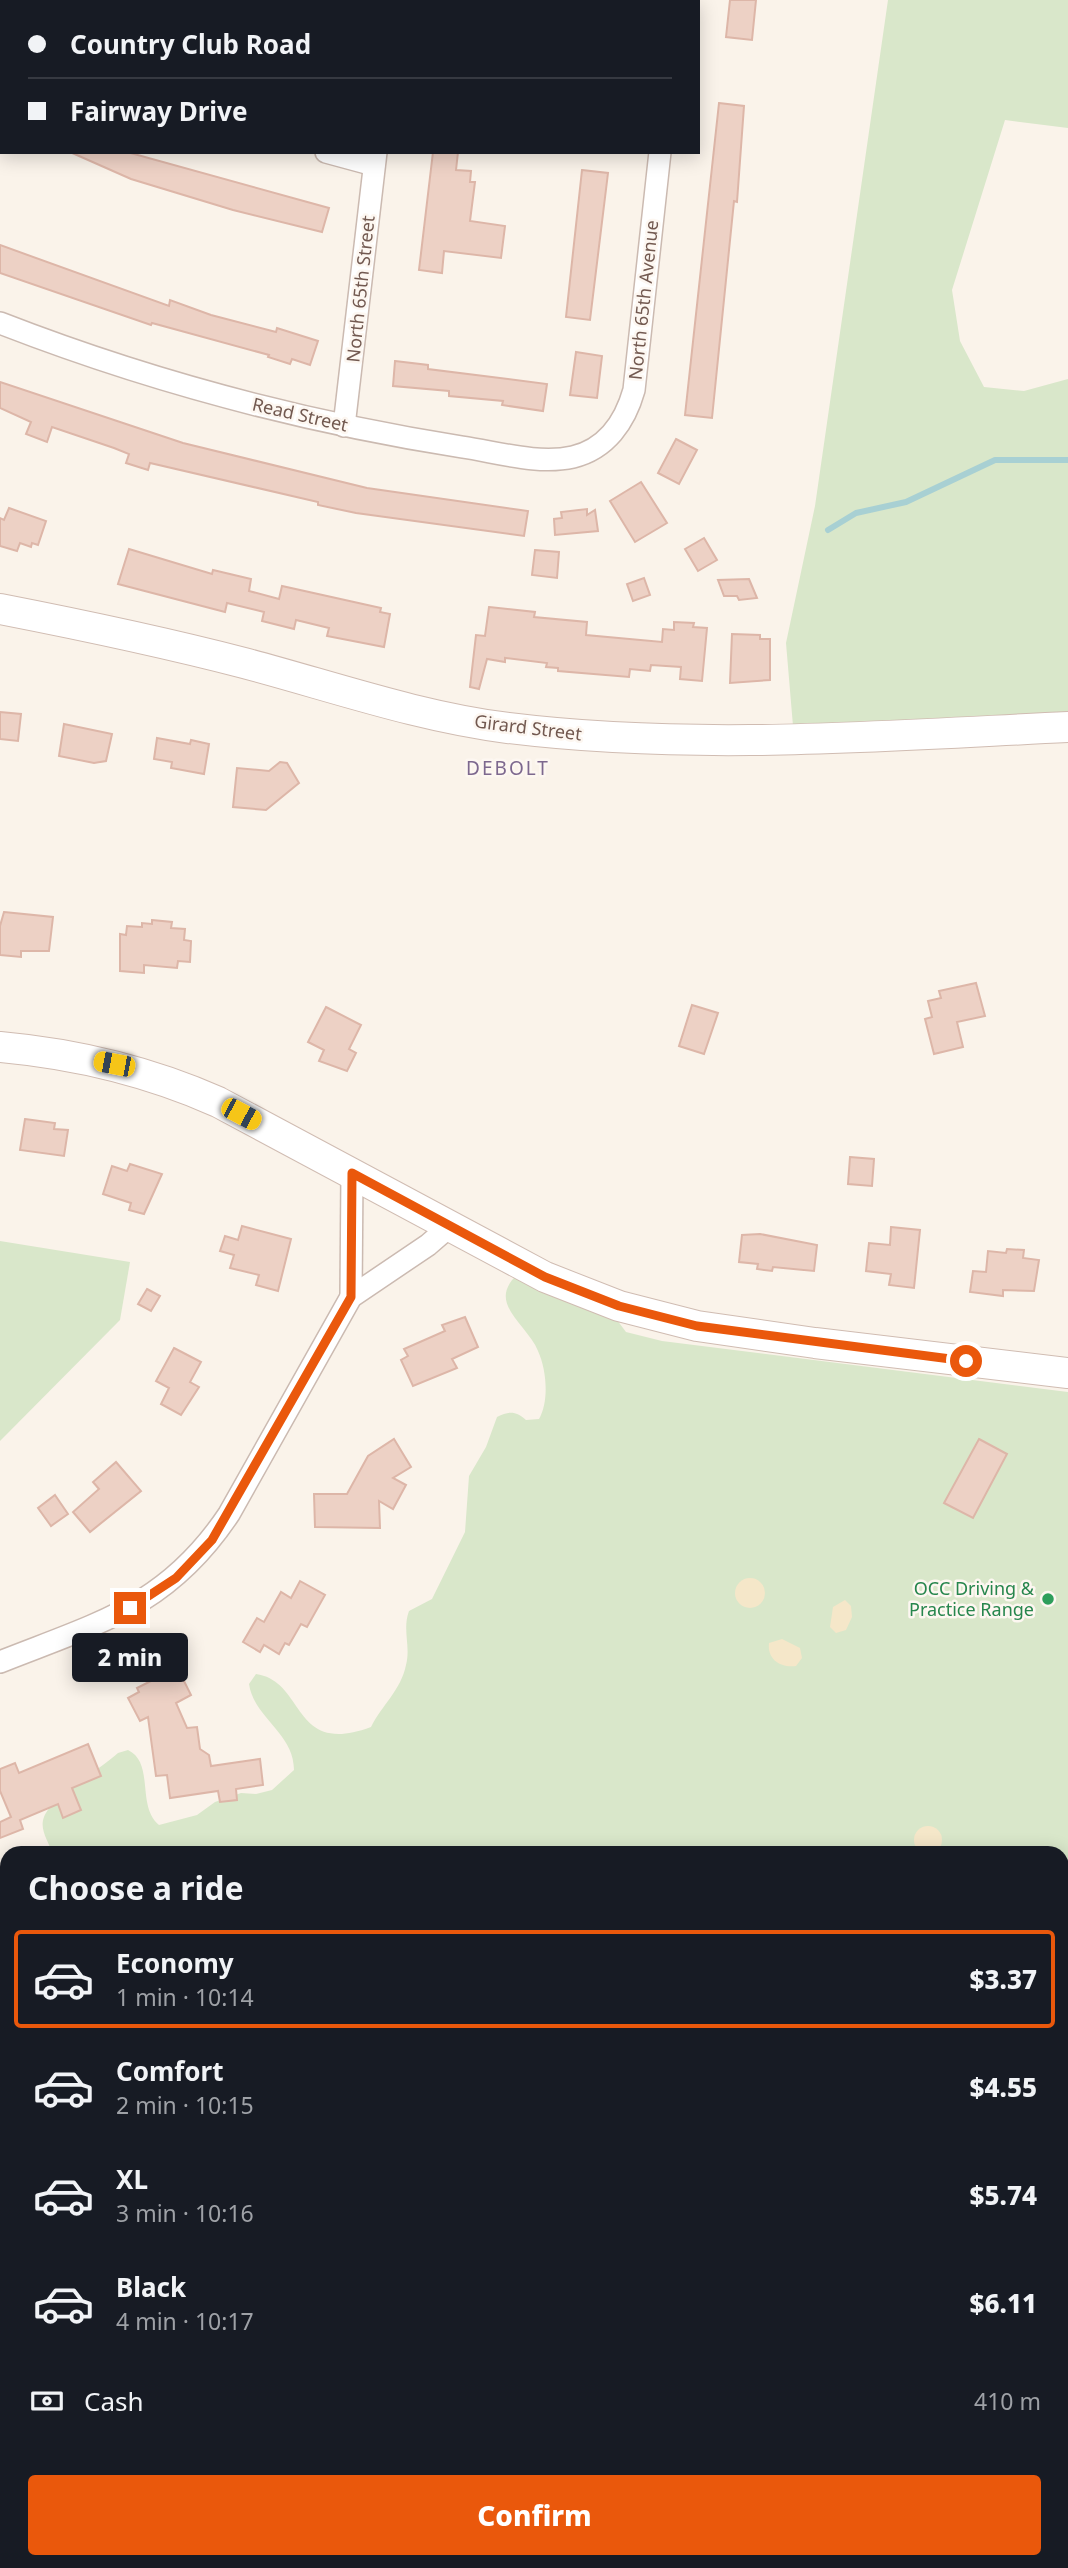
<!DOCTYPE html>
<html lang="en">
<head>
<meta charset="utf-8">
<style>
  :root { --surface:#171b24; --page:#242831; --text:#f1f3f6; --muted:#9ea1a6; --line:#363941; --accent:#ea580c }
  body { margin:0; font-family:"Noto Sans",sans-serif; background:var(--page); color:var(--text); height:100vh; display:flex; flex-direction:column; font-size:26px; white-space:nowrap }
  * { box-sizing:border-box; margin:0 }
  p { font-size:23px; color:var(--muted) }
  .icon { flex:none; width:38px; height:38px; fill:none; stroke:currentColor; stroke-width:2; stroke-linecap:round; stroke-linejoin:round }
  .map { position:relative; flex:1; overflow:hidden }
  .drawer { position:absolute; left:0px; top:1846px; width:1069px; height:723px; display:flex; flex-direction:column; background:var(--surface); border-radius:21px 21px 0 0; box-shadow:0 4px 18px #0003 }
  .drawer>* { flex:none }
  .hud { position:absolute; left:0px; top:0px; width:700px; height:154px; box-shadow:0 4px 18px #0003; display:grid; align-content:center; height:154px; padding:0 28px; background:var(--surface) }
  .end { position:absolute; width:32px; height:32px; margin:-16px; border:9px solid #ea580c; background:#fff; box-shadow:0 0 0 4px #fff }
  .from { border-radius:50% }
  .bubble { position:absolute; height:49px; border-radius:7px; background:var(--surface); box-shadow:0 4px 18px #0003; font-size:23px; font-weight:800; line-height:49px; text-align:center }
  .car { position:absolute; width:21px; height:42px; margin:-21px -10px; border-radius:9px; box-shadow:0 0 5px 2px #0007; background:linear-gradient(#f5c518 24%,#345 0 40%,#f5c518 0 76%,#345 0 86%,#f5c518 0) }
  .hud b { display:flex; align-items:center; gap:24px; height:66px; font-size:26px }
  .hud b+b { border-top:2px solid var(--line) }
  .hud i { width:18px; height:18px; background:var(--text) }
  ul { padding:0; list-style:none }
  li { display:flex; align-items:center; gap:21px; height:98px; margin:0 14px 10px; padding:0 14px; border:4px solid transparent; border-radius:7px }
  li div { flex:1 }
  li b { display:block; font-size:26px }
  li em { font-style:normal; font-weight:800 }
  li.on { border-color:var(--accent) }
  li>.icon { width:63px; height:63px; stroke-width:1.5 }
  h2 { padding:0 28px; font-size:32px; line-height:84px }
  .pay { display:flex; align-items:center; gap:18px; height:77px; padding:0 28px; font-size:26px }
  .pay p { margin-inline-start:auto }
  .cta { display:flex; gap:14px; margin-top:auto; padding:14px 28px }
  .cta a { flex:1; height:80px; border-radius:7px; background:var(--accent); color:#fff; font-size:28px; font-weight:800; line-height:80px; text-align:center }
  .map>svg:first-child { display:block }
</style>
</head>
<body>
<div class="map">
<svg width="1068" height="2568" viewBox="0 0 1068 2568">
  <rect width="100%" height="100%" fill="#faf3ea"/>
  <g fill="#d9e7ca">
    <path d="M888 0H1068V128L1005 120 952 290 960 341 984 387 1024 391 1068 379V715L793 726 786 643 815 506Z"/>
    <path d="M0 1241 130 1262 120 1320 0 1441Z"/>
    <path d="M518 1274 614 1316 626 1332 662 1341 1068 1392V2568H0V1889L7 1887V2562H1062V1853H52C49 1841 39 1830 44 1817 52 1796 101 1769 118 1753L128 1750C155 1763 136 1806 159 1825L197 1815 215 1802 241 1793 256 1794 272 1790 294 1770C294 1733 254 1718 249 1684L256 1674C306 1681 291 1757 371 1727 382 1705 401 1690 406 1665 411 1646 402 1630 409 1611L432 1599 465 1532 469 1476 486 1447 497 1417C509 1411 516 1411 526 1420L539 1419C549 1402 547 1371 538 1351 528 1325 485 1303 518 1274Z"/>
  </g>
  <g fill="#f5e7c9">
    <circle cx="750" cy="1593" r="15"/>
    <path d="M845 1600 851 1606 852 1617 846 1630 836 1633 830 1627 833 1607Z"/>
    <path d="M782 1639 800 1648 802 1658 796 1666C781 1668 767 1660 769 1643Z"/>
    <circle cx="928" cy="1840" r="14"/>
  </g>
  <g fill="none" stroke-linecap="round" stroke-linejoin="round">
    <path stroke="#a8d0d3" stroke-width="6" d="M828 530 856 513 906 502 995 460H1068"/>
  </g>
  <g fill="#edd1c5" stroke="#ddb6a8" stroke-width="2">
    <path d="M730 0H756L752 40 726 37Z"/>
    <path d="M719 103 744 106 737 202 734 201 712 418 685 415Z"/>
    <path d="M70 152H127L329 208 322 232 233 210 131 179Z"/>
    <path d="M433 152H458L456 170 471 171 470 182H475L470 221 505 226 501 258 444 251 442 273 419 270Z"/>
    <path d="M582 170 608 173 590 320 566 317Z"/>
    <path d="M0 245 169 306 170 300 211 315 276 332 277 328 318 341 310 365 292 359 290 364 268 357 269 355 152 323 151 325 0 273Z"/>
    <path d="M576 352 602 356 597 398 570 395Z"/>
    <path d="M395 361 428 365V369L547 384 543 411 502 405 503 401 449 396V391L393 386Z"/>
    <path d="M0 382 183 443 367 488 528 511 524 536 356 513 318 505V502L150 463 148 470 126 463 129 454 114 448 52 427 47 442 26 434 31 422 0 408Z"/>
    <path d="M676 439 697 450 679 484 658 473Z"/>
    <path d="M641 482 667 523 635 542 610 501Z"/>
    <path d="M9 508 46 521 38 545 32 543 31 547 20 543 17 551 0 546V518L4 520Z"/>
    <path d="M587 509V515L595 510 598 531 555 535 554 519 562 518 561 512Z"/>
    <path d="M704 538 717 560 698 571 685 549Z"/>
    <path d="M129 549 212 574 213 570 251 579 249 591 279 599 282 586 381 608 380 612 390 614 384 647 327 636 329 628 296 620 294 629 262 621 264 612 227 603 225 612 118 584Z"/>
    <path d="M535 550 559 552 557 578 532 575Z"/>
    <path d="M644 578 650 595 633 601 627 584Z"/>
    <path d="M749 579 757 598 739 600 737 596H724L718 580Z"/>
    <path d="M489 607 535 612 534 617 587 622 586 635 662 642 663 629 674 630V622L694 623 693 627 707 628 702 681 680 679 681 667 651 665 650 671 630 669 629 677 558 671V668L546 667 547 663 505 658V662L487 659 479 689 470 687 476 635 485 636Z"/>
    <path d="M732 634 760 635V639H770V680L730 683Z"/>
    <path d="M0 712 21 714 18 741 0 739Z"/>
    <path d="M64 724 112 734 106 761 94 763 59 756Z"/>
    <path d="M157 738 190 744 191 740 209 744 204 774 171 768 172 762 154 759Z"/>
    <path d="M280 762 287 763 299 783 266 810 233 807 237 768 269 771Z"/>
    <path d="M4 912 53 917 49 951H21V957L0 955V926Z"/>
    <path d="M152 920 172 922 171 928 185 929 184 940 191 941 190 962 178 961 177 968 144 965V973L120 971V934L126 935 127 926 142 927V923L152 924Z"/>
    <path d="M976 983 985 1016 957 1022 963 1047 934 1054 925 1019 932 1017 928 1001 941 998 939 991Z"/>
    <path d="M692 1005 718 1013 704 1054 679 1046Z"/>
    <path d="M326 1007 361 1025 349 1049 356 1053 347 1071 319 1061 324 1050 308 1042Z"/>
    <path d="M25 1119 55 1123 54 1129 68 1130 64 1156 20 1150Z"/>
    <path d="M850 1157 874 1159 872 1186 848 1184Z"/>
    <path d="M130 1164 162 1174 144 1214 129 1210 131 1203 103 1194 112 1166 127 1171Z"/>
    <path d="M242 1226 291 1239 278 1291 256 1285 259 1275 230 1268 234 1255 220 1251 225 1236 238 1240Z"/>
    <path d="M891 1227 920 1230 914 1288 889 1285 891 1274 866 1271 869 1243 890 1245Z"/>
    <path d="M760 1234 817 1245 814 1271 773 1267 772 1271 757 1269 758 1264 739 1262 742 1235Z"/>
    <path d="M1007 1249 1024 1250 1023 1258 1039 1260 1034 1291 1003 1290V1296L970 1292 973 1271 986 1272 988 1251 1006 1253Z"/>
    <path d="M147 1289 160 1296 151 1311 138 1304Z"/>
    <path d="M465 1317 478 1347 452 1359 457 1368 413 1386 401 1360 408 1356 404 1349 445 1331 442 1325Z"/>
    <path d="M174 1348 201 1362 190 1382 199 1387 181 1415 161 1404 169 1388 156 1381Z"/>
    <path d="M394 1439 411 1467 393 1478 406 1485 393 1509 379 1501 380 1528 315 1527 314 1494H347L368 1456Z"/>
    <path d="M979 1439 1007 1454 973 1518 944 1503Z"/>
    <path d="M116 1462 141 1491 90 1532 73 1512 99 1489 93 1482Z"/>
    <path d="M55 1495 68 1514 51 1526 38 1508Z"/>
    <path d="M300 1581 325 1595 307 1627 301 1624 289 1645 285 1643 279 1654 264 1645 260 1652 243 1642 257 1618 264 1622 281 1592 291 1598Z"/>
    <path d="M176 1665 191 1695 176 1703 187 1728 197 1727 200 1749 209 1755 211 1766 260 1759 263 1785 236 1789 237 1800 220 1802 218 1791 170 1798 167 1775 156 1776 148 1717 140 1721 128 1698 139 1692 137 1688 155 1679 154 1676Z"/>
    <path d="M88 1744 101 1776 72 1788 81 1810 63 1818 58 1804 20 1820 23 1829 0 1838V1822L11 1817 0 1791V1769L15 1763 19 1773Z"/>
  </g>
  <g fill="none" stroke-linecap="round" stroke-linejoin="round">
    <g stroke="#cbbab1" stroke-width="24">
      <g id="street">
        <path d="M392 2V0"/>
        <path d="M677 2V0"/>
        <path d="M0 40 2 41"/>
        <path d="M326 152 374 165"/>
        <path d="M0 323C149 381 304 422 462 447 497 452 538 465 573 457 606 449 625 422 634 390L660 152"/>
        <path d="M344 426 376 152"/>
        <path d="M351 1297 352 1173"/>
        <path d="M0 1662C98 1623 167 1607 229 1514L351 1297 428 1245 450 1226"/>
      </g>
    </g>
    <g stroke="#d0bcb2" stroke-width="32">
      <g id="secondary">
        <path d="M0 609C82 625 163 642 244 663 331 686 419 717 508 728 694 751 882 736 1068 727"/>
        <path d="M0 1047C77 1054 148 1071 218 1102L545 1277 619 1306 697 1326 815 1343 1068 1373"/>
      </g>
    </g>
    <use href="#street" stroke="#fff" stroke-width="21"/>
    <use href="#secondary" stroke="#fff" stroke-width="30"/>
  </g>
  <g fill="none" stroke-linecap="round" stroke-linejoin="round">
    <path stroke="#ea580c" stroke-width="9" d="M130 1608 176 1578 212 1540 351 1297 352 1173 545 1277 619 1306 697 1326 966 1361"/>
  </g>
  <circle fill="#2e9e5b" stroke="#fdf7f1" stroke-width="2.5" cx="1048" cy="1599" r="7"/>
  <g text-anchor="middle" stroke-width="5" stroke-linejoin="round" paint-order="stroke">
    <g font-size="18" fill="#725950" stroke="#fdf7f1">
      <text transform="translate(361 289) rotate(-84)" y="6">North 65th Street</text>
      <text transform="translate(644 300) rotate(-84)" y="6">North 65th Avenue</text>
      <text transform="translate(300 415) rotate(13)" y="6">Read Street</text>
      <text transform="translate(528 728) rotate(7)" y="6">Girard Street</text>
    </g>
    <g font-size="18" fill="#27864d" stroke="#fdf7f1" text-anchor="end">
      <text x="1034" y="1595">OCC Driving &amp;<tspan x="1034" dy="21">Practice Range</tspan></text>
    </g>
    <g font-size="19" letter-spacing="2" fill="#7d688e" stroke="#fdf7f1">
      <text x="508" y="775">DEBOLT</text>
    </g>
  </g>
</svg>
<i class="end from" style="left:966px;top:1361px"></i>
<i class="end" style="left:130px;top:1608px"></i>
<div class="bubble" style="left:72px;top:1633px;width:116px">2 min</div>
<i class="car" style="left:114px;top:1064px;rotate:281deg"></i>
<i class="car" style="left:241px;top:1114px;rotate:118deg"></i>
<div class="hud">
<b><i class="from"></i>Country Club Road</b>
<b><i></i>Fairway Drive</b>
</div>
<section class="drawer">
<h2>Choose a ride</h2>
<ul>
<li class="on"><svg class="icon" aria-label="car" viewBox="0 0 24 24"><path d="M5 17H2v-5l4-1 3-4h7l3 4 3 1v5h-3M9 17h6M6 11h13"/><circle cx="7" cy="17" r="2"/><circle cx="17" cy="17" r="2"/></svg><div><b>Economy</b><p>1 min · 10:14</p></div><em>$3.37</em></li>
<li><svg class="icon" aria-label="car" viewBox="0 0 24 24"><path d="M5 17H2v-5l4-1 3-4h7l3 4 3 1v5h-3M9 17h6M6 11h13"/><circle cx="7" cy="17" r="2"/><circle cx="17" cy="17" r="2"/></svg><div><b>Comfort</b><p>2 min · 10:15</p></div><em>$4.55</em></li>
<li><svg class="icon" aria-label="car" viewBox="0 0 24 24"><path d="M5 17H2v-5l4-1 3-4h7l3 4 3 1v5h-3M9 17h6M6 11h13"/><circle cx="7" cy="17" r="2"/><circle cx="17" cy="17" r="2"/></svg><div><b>XL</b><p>3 min · 10:16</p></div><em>$5.74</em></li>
<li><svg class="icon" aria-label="car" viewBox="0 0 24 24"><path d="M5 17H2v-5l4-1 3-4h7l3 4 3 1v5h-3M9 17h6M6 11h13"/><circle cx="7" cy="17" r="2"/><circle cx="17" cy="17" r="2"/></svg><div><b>Black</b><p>4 min · 10:17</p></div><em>$6.11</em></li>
</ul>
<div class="pay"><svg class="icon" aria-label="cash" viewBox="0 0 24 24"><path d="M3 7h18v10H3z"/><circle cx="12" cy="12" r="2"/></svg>Cash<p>410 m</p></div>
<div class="cta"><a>Confirm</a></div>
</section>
</div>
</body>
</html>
